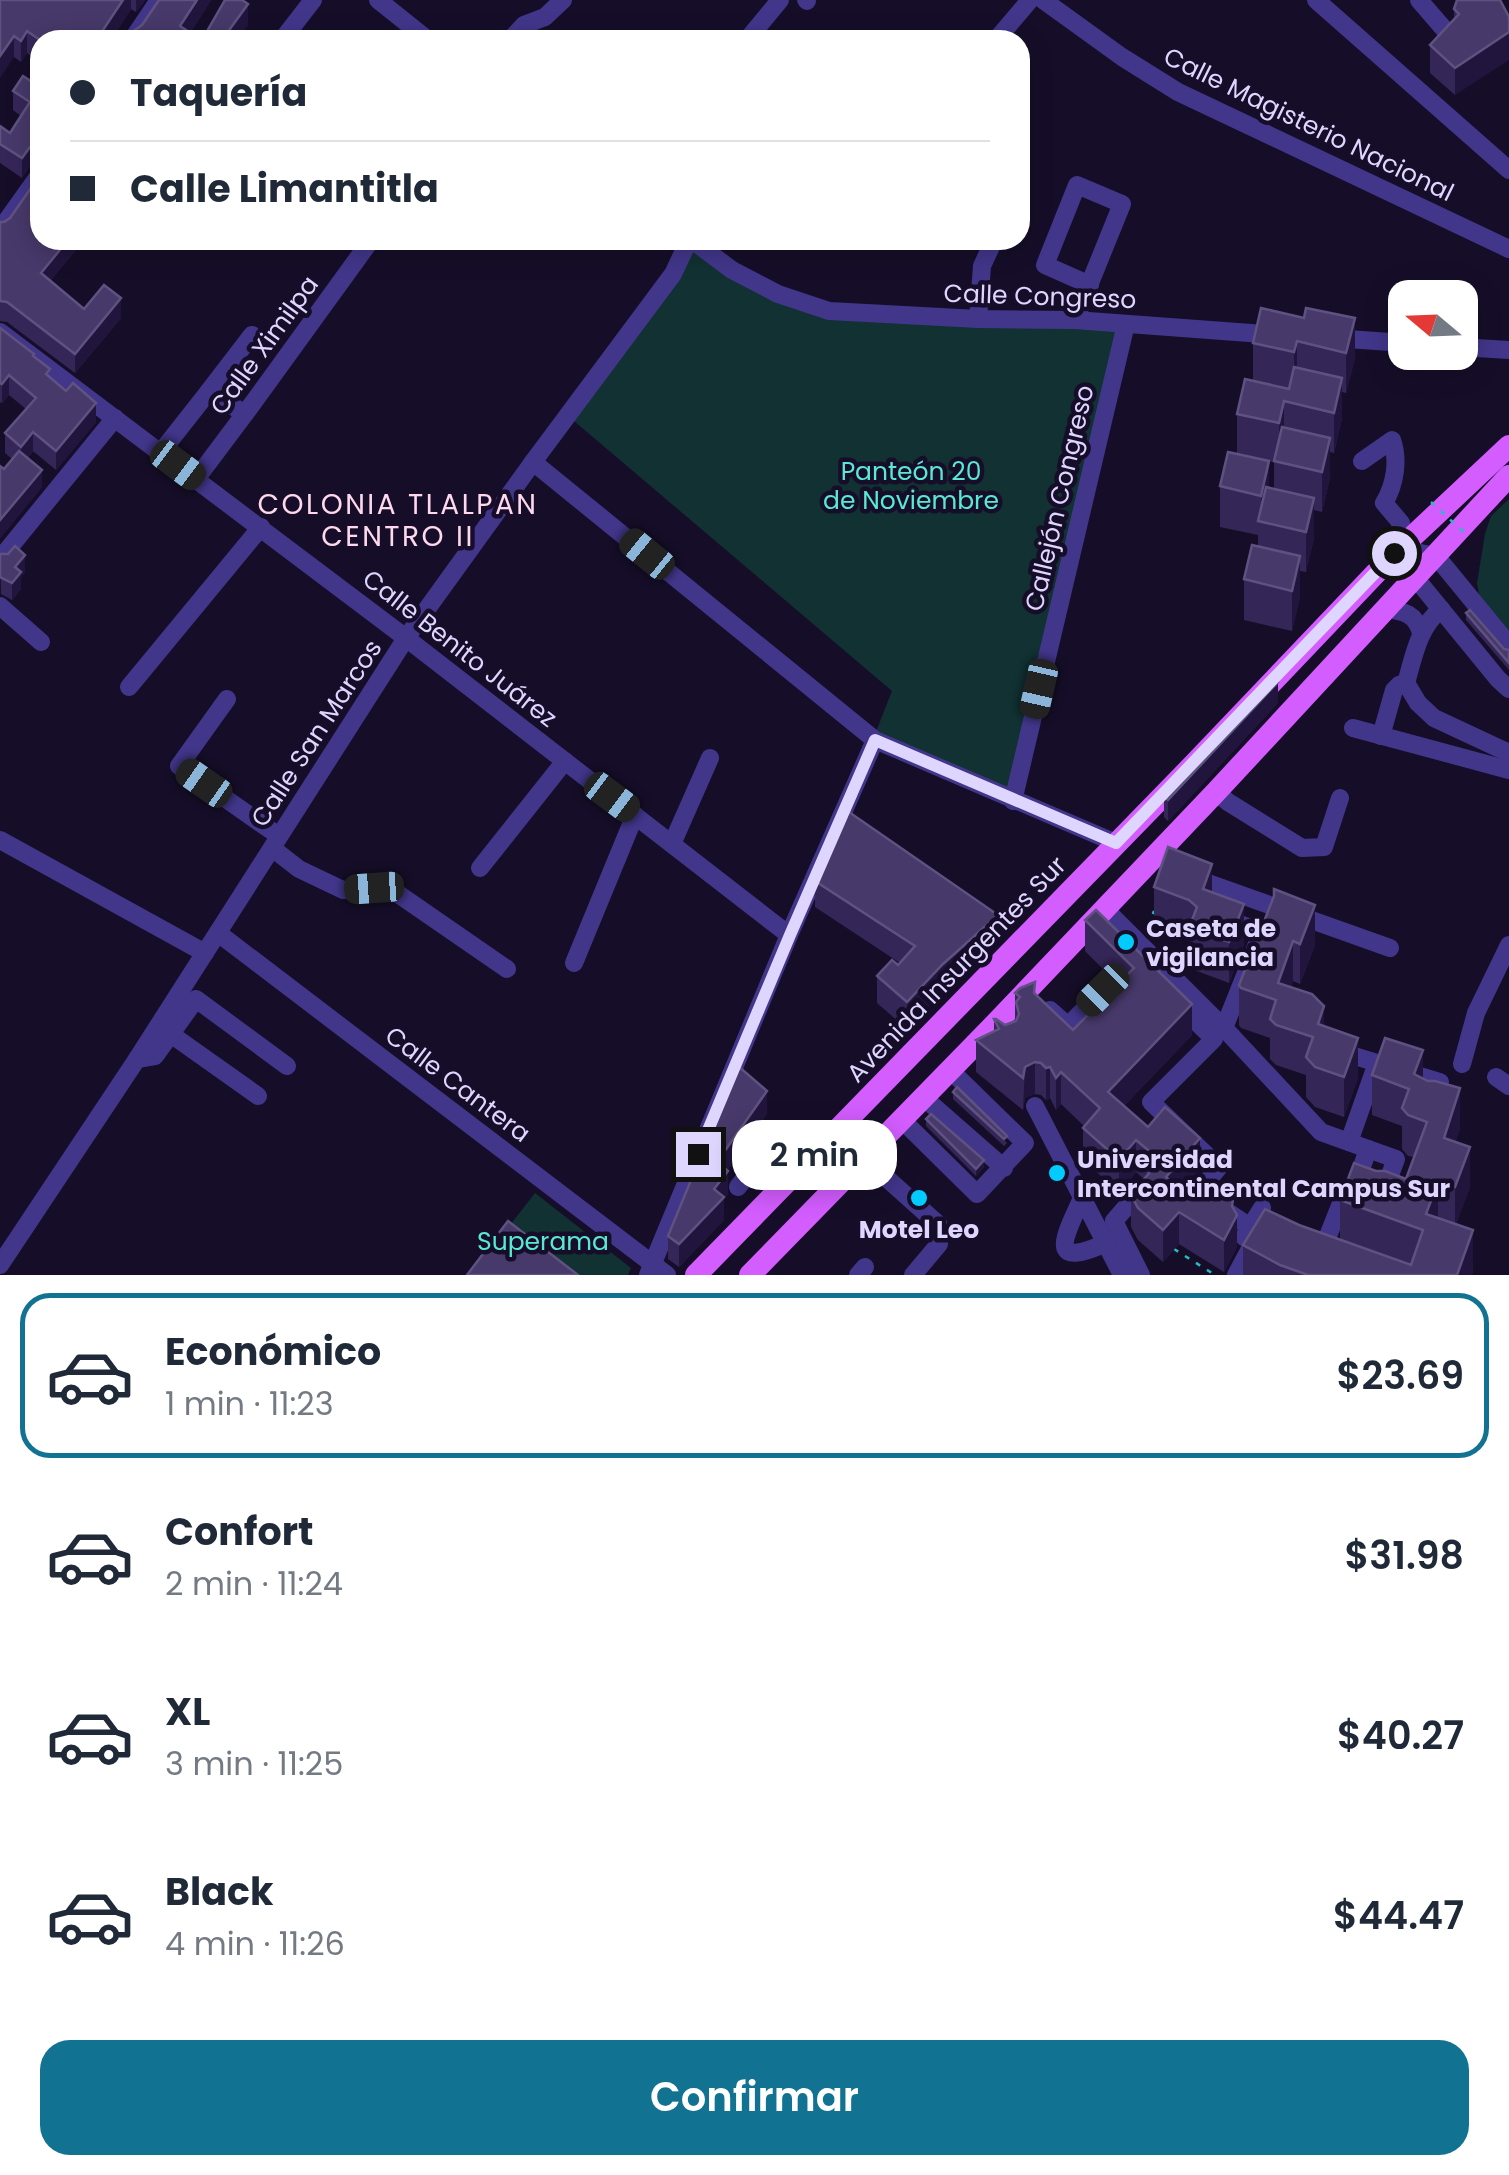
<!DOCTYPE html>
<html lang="es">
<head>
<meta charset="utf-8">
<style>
  :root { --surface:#fff; --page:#f6f6f7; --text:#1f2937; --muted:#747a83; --line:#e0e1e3; --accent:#127291 }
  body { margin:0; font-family:Poppins,sans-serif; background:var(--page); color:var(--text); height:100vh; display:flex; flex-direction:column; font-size:38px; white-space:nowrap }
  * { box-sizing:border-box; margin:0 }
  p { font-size:32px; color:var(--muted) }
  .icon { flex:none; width:55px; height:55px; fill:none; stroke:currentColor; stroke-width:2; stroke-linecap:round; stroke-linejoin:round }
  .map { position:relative; height:1275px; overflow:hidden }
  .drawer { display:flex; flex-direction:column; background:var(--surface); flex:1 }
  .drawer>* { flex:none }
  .hud { position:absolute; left:30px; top:30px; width:1000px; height:220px; border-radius:30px; box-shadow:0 5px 25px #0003; display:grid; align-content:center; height:220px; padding:0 40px; background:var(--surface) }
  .needle { width:65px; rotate:289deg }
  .tools { position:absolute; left:1388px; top:280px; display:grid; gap:20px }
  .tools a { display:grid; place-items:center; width:90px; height:90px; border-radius:20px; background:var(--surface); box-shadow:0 5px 25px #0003; font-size:50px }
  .end { position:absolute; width:45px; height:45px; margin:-22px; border:12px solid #dfd6ff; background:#111; box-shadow:0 0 0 5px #111 }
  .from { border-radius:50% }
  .bubble { position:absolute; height:70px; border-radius:30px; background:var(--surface); box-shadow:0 5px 25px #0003; font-size:32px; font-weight:600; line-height:70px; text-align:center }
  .car { position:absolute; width:30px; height:60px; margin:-30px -15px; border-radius:12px; box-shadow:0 0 8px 2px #0007; background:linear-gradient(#222 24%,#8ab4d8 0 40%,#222 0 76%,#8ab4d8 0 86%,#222 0) }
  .hud b { display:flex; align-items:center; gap:35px; height:95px; font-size:38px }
  .hud b+b { border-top:2px solid var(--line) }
  .hud i { width:25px; height:25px; background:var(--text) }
  ul { padding:18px 0 0; list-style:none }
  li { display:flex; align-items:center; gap:30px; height:165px; margin:0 20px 15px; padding:0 20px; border:5px solid transparent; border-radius:30px }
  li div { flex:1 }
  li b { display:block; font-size:38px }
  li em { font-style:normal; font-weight:600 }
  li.current { border-color:var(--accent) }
  li>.icon { width:90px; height:90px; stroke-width:1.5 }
  .cta { display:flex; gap:20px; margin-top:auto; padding:20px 40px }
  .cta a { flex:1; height:115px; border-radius:30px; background:var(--accent); color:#fff; font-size:40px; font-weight:600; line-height:115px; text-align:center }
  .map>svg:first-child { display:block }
</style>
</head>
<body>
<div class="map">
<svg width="1509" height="1275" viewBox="0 0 1509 1275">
  <rect width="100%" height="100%" fill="#160e29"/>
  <g fill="#113133">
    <path d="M693 241 830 312 1122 325 1011 794 875 734 892 691 574 421Z"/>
    <path d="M1509 499V635L1480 600 1477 583 1485 534 1491 516Z"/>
    <path d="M535 1193 631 1268 628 1275H471Z"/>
  </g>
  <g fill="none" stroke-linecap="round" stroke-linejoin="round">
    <g stroke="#27bbc2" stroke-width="2.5" stroke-dasharray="5 8" stroke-linecap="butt">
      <path d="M1148 926 1154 911"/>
      <path d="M1174 1249 1215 1275"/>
    </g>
    <g stroke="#42368b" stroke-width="18">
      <path d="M378 0 428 40"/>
      <path d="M806 0 807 1"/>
      <path d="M1043 0 1122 57 1178 92 1509 249"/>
      <path d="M1316 0 1509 170"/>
      <path d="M1419 0 1444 29"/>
      <path d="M132 40 159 0"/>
      <path d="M282 40 313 0"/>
      <path d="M510 40 524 25 545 17 563 0"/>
      <path d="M747 40 780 0"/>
      <path d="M996 40 1030 0"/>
      <path d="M0 230 40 174"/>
      <path d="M692 240 732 270 778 294 829 311 978 319 1075 320 1277 335"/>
      <path d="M978 319 982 266 994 240"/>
      <path d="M1075 320 1122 204 1077 185 1045 265 1090 285"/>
      <path d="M0 332 406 638 789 935"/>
      <path d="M1333 338 1405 343"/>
      <path d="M1460 347 1509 350"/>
      <path d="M209 391 252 335"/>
      <path d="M161 452 209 391 245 414"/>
      <path d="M1362 461 1392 440C1399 460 1395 485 1384 503L1401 523 1395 553"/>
      <path d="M533 462 875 740 1116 843"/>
      <path d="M196 479 250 407 371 240"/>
      <path d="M1395 553 1498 679 1509 689"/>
      <path d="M1395 553 1410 551 1436 556 1509 645"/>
      <path d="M0 559 115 418"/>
      <path d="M0 606 41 642"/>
      <path d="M1386 609C1404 611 1416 614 1421 633"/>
      <path d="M1406 683 1418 703 1434 718 1509 753"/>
      <path d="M129 687 261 527"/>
      <path d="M227 699 179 766 279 836"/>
      <path d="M1353 728 1509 770"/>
      <path d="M1381 736 1394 690 1399 685 1406 683C1414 656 1418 628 1441 609"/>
      <path d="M1216 792 1228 802 1302 848 1324 847 1340 798"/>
      <path d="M1013 801 1126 324"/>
      <path d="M0 840 205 953"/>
      <path d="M672 844 710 758"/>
      <path d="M272 848 299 869 343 890 391 889 507 969"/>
      <path d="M480 868 565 761"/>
      <path d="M1191 877 1390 948"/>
      <path d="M1104 908 1224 1028 1321 1132 1368 1149 1354 1190 1347 1188 1320 1256"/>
      <path d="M1228 920 1262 932 1255 949"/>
      <path d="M218 933 667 1275"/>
      <path d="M574 963 635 815"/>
      <path d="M1175 1001 1214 1039 1151 1102 1219 1167 1198 1192 1259 1233"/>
      <path d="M1050 1010 1068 1026 1103 990"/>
      <path d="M1224 1028 1246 973"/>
      <path d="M172 1035 258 1096"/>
      <path d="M1340 1044 1351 1055 1440 1082 1435 1097"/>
      <path d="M137 1059 155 1056 196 999 287 1066"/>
      <path d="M1462 1064 1476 1013 1509 945"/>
      <path d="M1496 1077 1509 1086"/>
      <path d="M923 1097 1004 1168"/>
      <path d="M1035 1106 1122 1275"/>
      <path d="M901 1119 977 1194 1025 1143 950 1070"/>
      <path d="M1349 1142 1377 1063"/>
      <path d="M1368 1149 1396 1159 1384 1191"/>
      <path d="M863 1157 939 1225V1244L913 1275"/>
      <path d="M738 1187 775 1138 807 1161"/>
      <path d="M1140 1191 1114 1221 1141 1275"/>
      <path d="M1082 1198C1066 1234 1044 1271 1106 1243"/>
      <path d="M1244 1237 1262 1208"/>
      <path d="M0 1265 137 1059 406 638 533 462 673 274 689 240"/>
      <path d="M648 1275 789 935 875 740"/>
      <path d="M858 1275 865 1267"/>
      <path d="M1236 1275 1252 1245"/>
    </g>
    <g stroke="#d35dff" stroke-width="22">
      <path d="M696 1275 1196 762 1395 553 1509 446"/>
      <path d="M750 1275 997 1022 1216 792 1509 476"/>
    </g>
    <path stroke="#27bbc2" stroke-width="2.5" stroke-dasharray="5 8" stroke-linecap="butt" d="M1431 502 1468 536"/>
  </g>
  <g fill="#352658" fill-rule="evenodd">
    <path d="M0 0H145L136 12 131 9 111 40H40V62L27 53 21 62 14 57Z"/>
    <path d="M159 0H211L190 33 201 40H135V30L142 25Z"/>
    <path d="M1500 0 1455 95 1430 73V45L1454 20V9Z"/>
    <path d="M40 87 30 166 22 178 0 163V126L10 133 21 116 13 110V91Z"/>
    <path d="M0 222 40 240H84L50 281 84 309 121 318 75 373 7 322 0 321Z"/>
    <path d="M1304 318 1355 358 1346 393 1342 392V419L1334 453 1330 452V478L1322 512 1314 510V538L1306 572 1300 571V597L1292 631 1244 620V579L1258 547V535L1220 527V486L1237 454V414L1253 381V343ZM1269 461 1274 462V489L1269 488Z"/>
    <path d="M0 328 34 357 50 378 96 422 56 470 33 451 28 458 42 487 0 538V466L4 469 12 459 5 453V433L26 409 9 395 2 403 0 402Z"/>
    <path d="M0 554 25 572 21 577V589L12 600 1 594Z"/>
    <path d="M1466 613 1504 649 1509 650V670L1466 620Z"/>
    <path d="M1278 703 1168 821 1164 817V796Z"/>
    <path d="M815 881 998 942 943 991 907 1029 877 1003V976L900 963 815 907Z"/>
    <path d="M1154 887 1212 892 1244 944 1229 983 1189 968V941L1154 927Z"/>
    <path d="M1274 896 1315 945 1300 984 1293 981 1291 987 1324 1026 1358 1078 1344 1117 1315 1107 1306 1097V1075L1276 1065 1270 1059V1038L1241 1028 1239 1025V985Z"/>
    <path d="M1096 910 1192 1035 1124 1106 1200 1170 1182 1191 1191 1199 1233 1209 1237 1247 1224 1272 1179 1244 1163 1262 1138 1240 1131 1227V1195L1144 1179 1136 1172 1119 1192 1083 1160V1128L1084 1126 1061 1104 1056 1110 1050 1098 1046 1100 1041 1095 1035 1094 1025 1098 1023 1110 976 1072V1040L994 1031V1019L1005 1025 1015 1022V993L1035 994 1073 1030 1118 984 1085 951V920Z"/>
    <path d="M1372 1075 1423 1078 1460 1129 1455 1142 1470 1187 1456 1224 1473 1270 1472 1275H1243V1245L1299 1225 1340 1240V1200L1376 1171 1406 1179 1414 1157 1408 1156 1402 1149V1126L1372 1115Z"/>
    <path d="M953 1092 1007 1143 1004 1146 953 1099Z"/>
    <path d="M767 1114 727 1170 728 1194 724 1198V1220L679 1267 668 1259V1236Z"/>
    <path d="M926 1119 984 1167 976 1176 926 1126Z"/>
  </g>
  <g fill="#21153d">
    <path d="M123 0H131V9L111 40 101 33Z"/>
    <path d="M136 0H145L136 12Z"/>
    <path d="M197 0H211L185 40 180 26Z"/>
    <path d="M248 4V25L237 40H222Z"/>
    <path d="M27 31V53L21 62V41Z"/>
    <path d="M1509 32V60L1455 95V68Z"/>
    <path d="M14 36V57L0 78V56Z"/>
    <path d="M40 142V162L30 166 22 178V158L30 147Z"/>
    <path d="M68 240H84L41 292V273Z"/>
    <path d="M121 298V318L75 373V354Z"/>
    <path d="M1355 318V358L1346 393V353Z"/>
    <path d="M1297 341V381L1294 392V352Z"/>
    <path d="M9 375V395L2 403V384Z"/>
    <path d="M1342 378V419L1334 453V413Z"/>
    <path d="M1284 401V441L1279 464V423Z"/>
    <path d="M96 403V422L56 470V451Z"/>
    <path d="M33 432V451L21 466V447Z"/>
    <path d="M1330 438V478L1322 512V472Z"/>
    <path d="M1269 461V501L1261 522V496Z"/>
    <path d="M42 470V487L0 538V520Z"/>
    <path d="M1314 498V538L1306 572V532Z"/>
    <path d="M25 555V572L21 577V589L12 600V583L15 567Z"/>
    <path d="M1300 556V597L1292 631V591Z"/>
    <path d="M1278 682V703L1168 821V800Z"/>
    <path d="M1212 864V904L1203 889Z"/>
    <path d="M1244 904V944L1229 983V942Z"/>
    <path d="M1315 905V945L1300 984V944Z"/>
    <path d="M998 915V942L943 991 907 1029V1002L943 964Z"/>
    <path d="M1293 941V981L1278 1023V983Z"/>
    <path d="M1192 1004V1035L1108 1123V1092Z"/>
    <path d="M1324 1006V1047L1318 1024Z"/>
    <path d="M1358 1038V1078L1344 1117V1077Z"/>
    <path d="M1423 1050V1090L1414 1074Z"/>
    <path d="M1035 1062V1094L1025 1098 1023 1110 1025 1067Z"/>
    <path d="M1050 1067V1098L1046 1100V1068Z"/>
    <path d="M1061 1072V1104L1056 1110V1078Z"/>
    <path d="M1460 1088V1129L1444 1178V1138Z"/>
    <path d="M767 1091V1114L717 1185V1162Z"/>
    <path d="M1200 1138V1170L1166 1209V1177Z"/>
    <path d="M1136 1140V1172L1119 1192V1160Z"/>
    <path d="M1470 1147V1187L1455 1228V1187Z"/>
    <path d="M984 1160V1167L976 1176V1169Z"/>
    <path d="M728 1171V1194L724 1198V1220L679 1267V1244Z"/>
    <path d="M1438 1182V1222L1426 1214Z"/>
    <path d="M1233 1199V1223L1237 1215V1247L1224 1272V1240Z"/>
    <path d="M1179 1212V1244L1163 1262V1230Z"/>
    <path d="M1473 1230V1270L1472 1275H1457Z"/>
  </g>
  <g fill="#47396a" stroke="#5f5281" stroke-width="2.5">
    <path d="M0 0H123L101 33 110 40H40L27 31 21 41 14 36 0 56Z"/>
    <path d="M159 0H197L180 26 201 40H150L135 30 142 25Z"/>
    <path d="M225 0H242L248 4 222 40H202Z"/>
    <path d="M1457 0H1500L1509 17V32L1455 68 1430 45 1459 14 1454 9Z"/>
    <path d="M23 76 40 87V142L30 147 22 158 0 144V126L10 133 30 102 13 91Z"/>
    <path d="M40 175V240H68L41 273 84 309 104 285 121 298 75 354 7 302 0 301V222H4L10 218Z"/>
    <path d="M1261 308 1304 318 1306 308 1355 318 1346 353 1297 341 1294 352 1253 343Z"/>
    <path d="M0 328 34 354 33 356 50 369 46 374 66 391 73 383 96 403 56 451 33 432 21 447 5 433 36 398 9 375 2 384 0 383Z"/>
    <path d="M1294 367 1342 378 1334 413 1284 401 1279 423 1237 414 1245 379 1289 389Z"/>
    <path d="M1282 427 1330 438 1322 472 1274 461Z"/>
    <path d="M19 451 42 470 0 520V466L4 469Z"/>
    <path d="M1228 452 1269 461 1261 496 1220 486Z"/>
    <path d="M1266 487 1314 498 1306 532 1258 521Z"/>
    <path d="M1252 545 1300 556 1292 591 1244 579Z"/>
    <path d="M15 546 25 555 15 567 21 572 12 583 0 577V554H8Z"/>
    <path d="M1470 610 1504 649 1509 650V663L1466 613Z"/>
    <path d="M1276 679 1278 682 1168 800 1164 796Z"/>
    <path d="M846 810 998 915 943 964 907 1002 877 976 892 960 898 965 915 946 815 881Z"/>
    <path d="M1168 847 1212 864 1203 889 1244 904 1229 942 1189 928 1197 907 1189 900 1154 887Z"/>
    <path d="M1274 889 1315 905 1300 944 1293 941 1278 983 1312 994 1324 1006 1318 1024 1358 1038 1344 1077 1315 1067 1306 1057 1313 1037 1276 1025 1270 1019 1276 1000 1241 988 1239 985 1274 896Z"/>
    <path d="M1096 910 1192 1004 1108 1092 1148 1127 1165 1107 1200 1138 1166 1177 1191 1199 1203 1179 1233 1199 1232 1206 1237 1215 1224 1240 1179 1212 1163 1230 1138 1208 1131 1195 1160 1160 1136 1140 1119 1160 1083 1128 1100 1108 1061 1072 1056 1078 1050 1067 1046 1068 1041 1063 1035 1062 1025 1067 1023 1078 976 1040 999 1029 994 1019H996L1005 1025 1016 1021 1019 1014 1016 1002 1020 997 1015 993 1020 988 1035 982 1034 993 1073 1030 1134 968 1085 920Z"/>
    <path d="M1385 1038 1423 1050 1414 1074 1428 1081H1435L1460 1088 1444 1138 1470 1147 1455 1187 1438 1182 1426 1214 1473 1230 1457 1275H1308L1280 1265 1243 1245 1265 1209 1299 1225 1411 1265 1423 1230 1340 1200 1354 1163 1376 1171H1385L1406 1179 1427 1122 1408 1115 1402 1108 1409 1089 1372 1075Z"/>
    <path d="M738 1066 767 1091 717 1162 728 1171 714 1189 724 1197 679 1244 668 1236Z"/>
    <path d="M957 1087 1007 1136 1004 1139 953 1092Z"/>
    <path d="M931 1114 984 1160 976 1169 926 1119Z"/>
    <path d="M508 1221 578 1275H467Z"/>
  </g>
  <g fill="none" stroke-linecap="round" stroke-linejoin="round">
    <path stroke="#dfd6ff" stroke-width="12" d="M698 1154 790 935 875 740 1116 843 1394 553"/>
  </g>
  <g fill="#02ccff" stroke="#160e29" stroke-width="4">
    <circle cx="1126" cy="942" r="10"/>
    <circle cx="1057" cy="1173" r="10"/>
    <circle cx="919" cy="1198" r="10"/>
  </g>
  <g text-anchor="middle" stroke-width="9" stroke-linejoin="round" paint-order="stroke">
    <g font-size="25" fill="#dfd6ff" stroke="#160e29">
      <text transform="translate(1309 124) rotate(26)" y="9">Calle Magisterio Nacional</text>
      <text transform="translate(1040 296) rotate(2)" y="9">Calle Congreso</text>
      <text transform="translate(264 345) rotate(-54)" y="9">Calle Ximilpa</text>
      <text transform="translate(1059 498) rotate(-77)" y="9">Callejón Congreso</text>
      <text transform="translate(460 648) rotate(38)" y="9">Calle Benito Juárez</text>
      <text transform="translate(316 733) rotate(-57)" y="9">Calle San Marcos</text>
      <text transform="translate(956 969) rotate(-46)" y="9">Avenida Insurgentes Sur</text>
      <text transform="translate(458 1084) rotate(37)" y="9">Calle Cantera</text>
    </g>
    <g font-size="25" fill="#59e8d3" stroke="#160e29">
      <text x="911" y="480">Panteón 20<tspan x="911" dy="29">de Noviembre</tspan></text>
      <text x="543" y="1250">Superama</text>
    </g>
    <g font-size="25" font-weight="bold" fill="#dfd6ff" stroke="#160e29" text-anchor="start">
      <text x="1146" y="937">Caseta de<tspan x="1146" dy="29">vigilancia</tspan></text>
      <text x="1077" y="1168">Universidad<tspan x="1077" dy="29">Intercontinental Campus Sur</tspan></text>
      <text x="919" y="1238" text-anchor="middle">Motel Leo</text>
    </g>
    <g font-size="28" letter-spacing="2.5" fill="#ffd8ed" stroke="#160e29">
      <text x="398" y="514">COLONIA TLALPAN<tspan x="398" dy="32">CENTRO II</tspan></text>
    </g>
  </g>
</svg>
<div class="tools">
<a><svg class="needle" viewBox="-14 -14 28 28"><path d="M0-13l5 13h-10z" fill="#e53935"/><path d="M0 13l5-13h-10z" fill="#747a83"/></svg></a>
</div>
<i class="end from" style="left:1394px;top:553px"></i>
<i class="end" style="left:698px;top:1154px"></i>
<div class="bubble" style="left:732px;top:1120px;width:165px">2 min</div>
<i class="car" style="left:178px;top:465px;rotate:127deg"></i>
<i class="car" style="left:647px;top:554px;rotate:309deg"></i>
<i class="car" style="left:1039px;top:689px;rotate:193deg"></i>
<i class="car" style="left:204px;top:783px;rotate:305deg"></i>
<i class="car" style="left:612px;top:797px;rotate:127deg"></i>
<i class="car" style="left:374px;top:888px;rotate:266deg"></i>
<i class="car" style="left:1103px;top:990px;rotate:225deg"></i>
<div class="hud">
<b><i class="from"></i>Taquería</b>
<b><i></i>Calle Limantitla</b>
</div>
</div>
<section class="drawer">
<ul>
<li class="current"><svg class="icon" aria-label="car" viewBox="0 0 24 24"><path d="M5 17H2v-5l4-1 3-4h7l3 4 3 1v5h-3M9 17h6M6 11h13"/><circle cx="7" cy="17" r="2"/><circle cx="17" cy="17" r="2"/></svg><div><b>Económico</b><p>1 min · 11:23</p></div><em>$23.69</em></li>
<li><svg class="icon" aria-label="car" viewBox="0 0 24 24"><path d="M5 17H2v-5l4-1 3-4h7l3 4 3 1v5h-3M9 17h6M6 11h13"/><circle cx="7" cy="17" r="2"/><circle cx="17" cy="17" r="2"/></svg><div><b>Confort</b><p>2 min · 11:24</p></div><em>$31.98</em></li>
<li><svg class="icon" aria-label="car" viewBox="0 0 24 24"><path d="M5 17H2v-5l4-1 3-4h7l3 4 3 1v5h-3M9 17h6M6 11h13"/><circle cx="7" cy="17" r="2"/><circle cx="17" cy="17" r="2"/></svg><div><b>XL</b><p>3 min · 11:25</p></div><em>$40.27</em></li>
<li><svg class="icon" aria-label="car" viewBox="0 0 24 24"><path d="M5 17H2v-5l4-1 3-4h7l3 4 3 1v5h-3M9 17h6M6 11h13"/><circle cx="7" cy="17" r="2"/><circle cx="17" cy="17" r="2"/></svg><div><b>Black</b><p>4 min · 11:26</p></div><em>$44.47</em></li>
</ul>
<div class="cta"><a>Confirmar</a></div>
</section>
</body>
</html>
